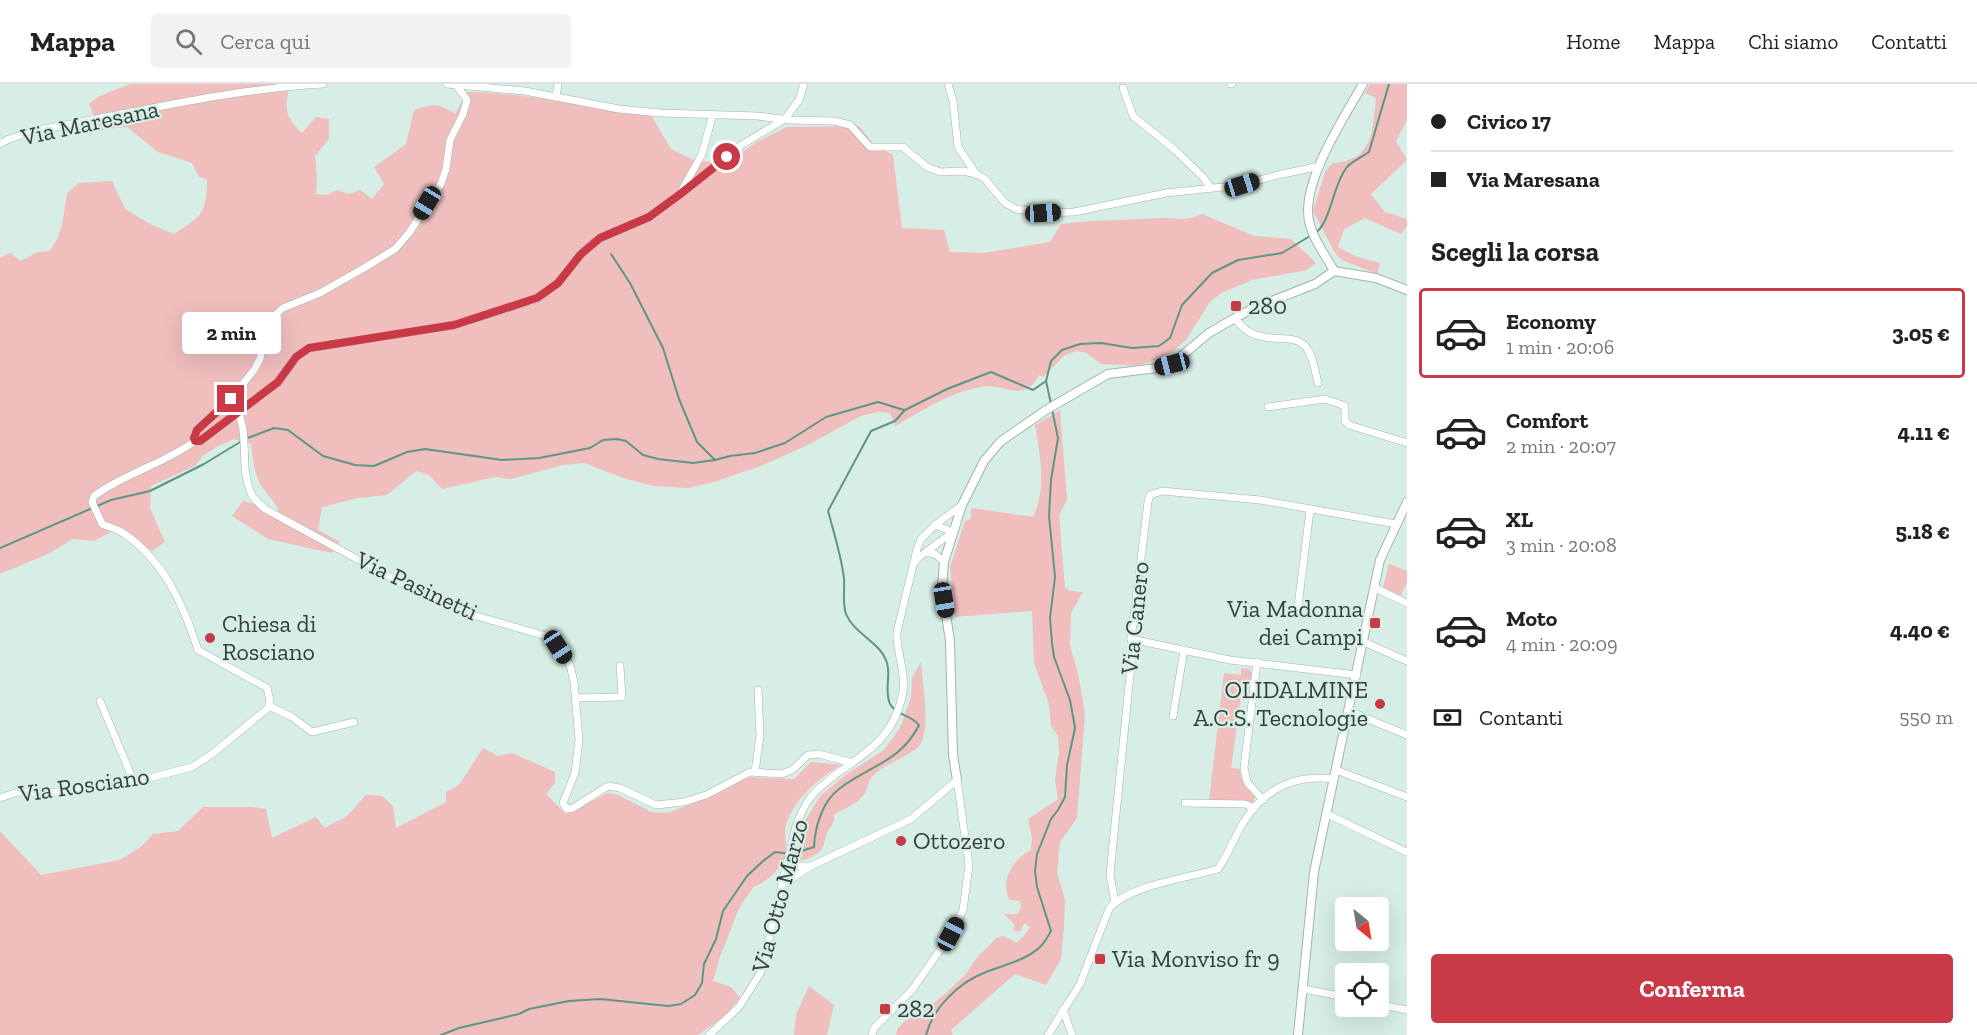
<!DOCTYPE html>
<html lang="it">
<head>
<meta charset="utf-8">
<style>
  :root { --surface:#fff; --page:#f2f2f2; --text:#222; --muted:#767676; --line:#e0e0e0; --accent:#c93946 }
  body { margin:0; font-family:"Zilla Slab",serif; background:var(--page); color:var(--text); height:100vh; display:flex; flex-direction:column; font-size:22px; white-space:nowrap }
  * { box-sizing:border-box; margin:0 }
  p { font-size:20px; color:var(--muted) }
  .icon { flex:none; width:33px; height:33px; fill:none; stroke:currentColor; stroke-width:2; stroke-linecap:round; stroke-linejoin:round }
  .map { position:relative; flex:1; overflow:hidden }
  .panel { display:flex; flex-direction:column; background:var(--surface); width:570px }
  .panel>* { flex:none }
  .banner { display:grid; align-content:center; height:132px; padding:0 24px; background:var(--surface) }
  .needle { width:39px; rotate:150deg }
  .fabs { position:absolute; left:1335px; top:813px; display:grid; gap:12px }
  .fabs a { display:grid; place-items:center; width:54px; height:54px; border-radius:6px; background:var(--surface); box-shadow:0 6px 24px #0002; font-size:30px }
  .end { position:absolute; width:27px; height:27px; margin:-14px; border:8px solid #c93946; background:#fff; box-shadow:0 0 0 3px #fff }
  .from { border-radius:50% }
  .bubble { position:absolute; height:42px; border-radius:6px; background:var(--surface); box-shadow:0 6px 24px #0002; font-size:20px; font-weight:700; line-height:42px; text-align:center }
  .car { position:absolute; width:18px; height:36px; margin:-18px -9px; border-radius:8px; box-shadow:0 0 4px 2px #0007; background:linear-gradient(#222 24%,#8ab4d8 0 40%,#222 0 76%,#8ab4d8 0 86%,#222 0) }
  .banner b { display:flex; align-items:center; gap:21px; height:57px; font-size:22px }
  .banner b+b { border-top:2px solid var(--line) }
  .banner i { width:15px; height:15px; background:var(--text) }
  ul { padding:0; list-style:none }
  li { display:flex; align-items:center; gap:18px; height:90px; margin:0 12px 9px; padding:0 12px; border:3px solid transparent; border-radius:6px }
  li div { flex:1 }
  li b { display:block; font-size:22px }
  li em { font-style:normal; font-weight:700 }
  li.selected { border-color:var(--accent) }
  li>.icon { width:54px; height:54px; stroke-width:1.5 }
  h2 { padding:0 24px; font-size:27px; line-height:72px }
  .pay { display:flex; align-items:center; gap:15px; height:66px; padding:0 24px; font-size:22px }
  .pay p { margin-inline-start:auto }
  .button { display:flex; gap:12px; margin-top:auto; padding:12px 24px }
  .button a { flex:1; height:69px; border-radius:6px; background:var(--accent); color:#fff; font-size:24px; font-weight:700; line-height:69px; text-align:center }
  header { display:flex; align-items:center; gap:36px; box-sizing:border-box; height:84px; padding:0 30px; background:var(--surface); border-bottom:2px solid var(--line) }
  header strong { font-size:28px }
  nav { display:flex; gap:33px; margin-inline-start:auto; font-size:21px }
  .search { width:420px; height:54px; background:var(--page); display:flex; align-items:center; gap:15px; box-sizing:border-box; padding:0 21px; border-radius:6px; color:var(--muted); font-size:22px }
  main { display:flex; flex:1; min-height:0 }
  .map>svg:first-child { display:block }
</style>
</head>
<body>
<header>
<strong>Mappa</strong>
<div class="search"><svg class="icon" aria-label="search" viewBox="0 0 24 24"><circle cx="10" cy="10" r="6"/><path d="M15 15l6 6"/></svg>Cerca qui</div>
<nav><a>Home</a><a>Mappa</a><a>Chi siamo</a><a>Contatti</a></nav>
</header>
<main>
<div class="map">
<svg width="1407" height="951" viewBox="0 0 1407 951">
  <rect width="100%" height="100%" fill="#d6eee5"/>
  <g fill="#efbebd">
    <path d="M130 0H290C285 23 283 31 302 49L316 33 329 35V55L315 72 317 94 316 110 327 111 337 106 349 110 360 106 372 115 384 100 374 83 406 60 414 26C433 20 438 18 455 30L467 8C528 8 589 25 651 31L671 65 696 77 727 78 757 58 786 43 859 42 873 60 893 71 902 144 944 146 950 168 984 169 1050 158 1061 140C1094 136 1127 136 1161 134 1180 133 1182 139 1202 130L1254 152 1291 155 1316 179 1307 186 1252 196 1221 209 1209 219 1186 256 1171 269 1157 275 1138 282 1101 280 1086 269 1077 267 1065 271 1043 293 1039 291C1024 321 1004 298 981 303 950 308 922 327 895 342L890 329 878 328 861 332 808 361 763 381 717 397 688 404 654 402 623 394 584 379 563 381 511 395 495 393 442 405 429 391 416 387 387 411 358 414 322 423 318 446 340 458 332 469 268 455 232 432 243 417 279 427C275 418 271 415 265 407 254 394 253 376 251 360L234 355 216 363 203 372 195 382 151 402 150 424 165 458 152 467 116 443 109 449 94 457 73 455 48 470 0 490V174L10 169 21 177 38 168 49 167C63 153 64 127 67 109L79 99 112 97 125 125 152 141 174 150C202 132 207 129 207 95L199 93 192 79 158 68 127 43 100 46 89 20 100 12Z"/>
    <path d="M1370 0H1407V36L1396 57 1407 76 1371 110 1385 128 1407 135V142L1401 150 1365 134 1344 145 1338 163 1355 172 1380 179 1377 190 1342 176 1335 169 1313 127 1325 88 1333 79C1374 76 1372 48 1376 14L1365 9Z"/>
    <path d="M1060 326 1067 416 1059 431 1065 504 1070 507 1083 508 1071 529 1070 561 1079 594 1085 630 1077 734 1060 758 1057 789 1065 815 1064 842 1061 875 1046 901 1015 890 951 946 953 951H896L898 944 905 937 922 929 946 909 965 891 976 875 996 854 1004 852 1016 859 1024 852 1030 843 1024 839 1021 846 1018 848 1013 846 1015 841 1004 830H1018L1021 823 1020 817 1010 816C999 797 1013 775 1031 766L1032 754 1028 735 1058 715 1055 696 1059 669 1058 652 1051 642 1049 620 1034 579 1032 527 955 533 950 483 965 437 969 436 972 432 970 429 972 424 1033 433C1047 405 1040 370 1035 341Z"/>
    <path d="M1389 480 1407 487V498L1401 511 1383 504Z"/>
    <path d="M921 578C922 600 933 651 916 665 904 674 888 679 876 689 869 694 868 702 865 709 859 719 845 725 834 730 835 739 832 741 827 748 825 753 825 758 823 763 818 772 806 776 797 777L803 740 821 711 847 690 884 666 900 644 911 614 912 594Z"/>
    <path d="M1241 584 1249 585 1252 589 1251 598 1243 597 1231 684 1240 685C1240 698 1247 704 1255 713L1253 719H1249L1209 717 1224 589 1241 591Z"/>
    <path d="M483 664 498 672 512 669 555 688V699L546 710 566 730 608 709 618 711 651 728 668 729 723 707 744 693 794 695 811 678 842 681C819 693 797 713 787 737 783 747 787 760 786 770 784 782 765 800 754 802L739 824 720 873 713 897 731 903 740 914 724 933 698 951H0V747L41 791 120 776 142 762 153 750 178 747 203 723H252L266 725 272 754 316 733 325 744 347 732 366 711 382 712 393 722 396 744 446 718V708L459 701Z"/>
    <path d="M809 902 834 921 827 951H794L796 931Z"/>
  </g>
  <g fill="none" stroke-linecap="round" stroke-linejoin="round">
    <g stroke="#5d9784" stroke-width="2">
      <path d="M1315 149C1331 140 1333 97 1349 81 1355 76 1363 72 1369 68L1389 0"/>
      <path d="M611 170 630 199 663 264 679 315 697 358 715 376 730 372 755 369 785 359 826 333 878 318 904 326"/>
      <path d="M1046 297 1051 320"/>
      <path d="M0 464 111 416 150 407 204 380 245 355 274 344 288 346 323 372 355 381 374 382 407 368 425 365 502 376 539 374 590 364 603 356 617 355 626 357 643 371 658 375 693 379 715 376"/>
      <path d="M441 951 459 944 519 930 529 925 569 917 600 915 668 922 681 920 695 911 702 899 704 880 716 855 723 827 747 792 763 777 775 768 792 770 814 763C815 743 822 718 839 705 868 682 901 678 919 641 911 631 896 631 890 620 884 607 891 592 887 579 881 558 854 550 846 530 842 518 845 506 844 494 841 471 834 449 828 427L871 347 895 337 905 326 947 305 991 288 1033 306 1046 297 1051 277 1062 266 1080 260 1101 259 1132 264 1159 262 1170 254 1182 221 1212 189 1238 176 1282 169 1310 152"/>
      <path d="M926 951C933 924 959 898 986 888 1004 881 1027 876 1041 862 1045 858 1048 852 1051 847L1037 803 1035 787 1037 770 1051 735 1058 726 1065 713 1067 681 1075 644 1070 616 1054 573 1052 559 1050 534 1055 493 1049 432 1051 396 1058 354 1052 325"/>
    </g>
    <g stroke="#9fb5ad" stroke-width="8">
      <g id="minor">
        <path d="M447 0 525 7 619 25 660 29 757 32 790 36 834 37 850 41 870 63H903L927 83 940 88 963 87 976 90 985 95 1005 119 1016 125 1043 129 1074 128 1166 109 1242 101 1278 91 1320 82"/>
        <path d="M948 0 953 17 958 63 976 90"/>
        <path d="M1231 0H1232"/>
        <path d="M1123 4 1133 32 1175 66 1203 93 1211 104"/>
        <path d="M556 13 558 0"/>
        <path d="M0 60 9 55 39 46C132 29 229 5 323 0"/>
        <path d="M681 108 702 70 713 30"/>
        <path d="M1235 234C1256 267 1293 245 1306 263 1313 272 1315 287 1318 299"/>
        <path d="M1268 323 1325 315 1345 322V337L1349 341 1407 359"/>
        <path d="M238 328C249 353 240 382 250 407 252 414 260 420 265 425L412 505 455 526 546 552 558 563 570 581 574 598 579 656 575 689 563 719 567 725 573 724 608 702 620 704 656 721 684 718 706 711 750 688 782 690 792 686 808 671 819 670 852 679"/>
        <path d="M195 357 194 351 197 346 231 315 254 286 260 275 267 242 272 234 283 224 320 209 364 184 395 165 409 149 441 100 446 85 450 56 463 30 467 16 456 1"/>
        <path d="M926 468 935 470 944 478"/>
        <path d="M915 478 919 473 953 448 935 441"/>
        <path d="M1375 504 1407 519"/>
        <path d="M1292 529 1297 530 1310 426"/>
        <path d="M1131 555 1230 576 1357 591"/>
        <path d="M1364 558 1407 577"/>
        <path d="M1257 578 1244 684 1247 698 1263 716"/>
        <path d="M576 614 622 613 620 582"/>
        <path d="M100 617 134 698"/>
        <path d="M269 622 292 633 312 648 354 638"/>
        <path d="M1349 627 1407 651"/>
        <path d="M1173 632 1184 566"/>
        <path d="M1336 686 1407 713"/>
        <path d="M755 688 760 652 758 606"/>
        <path d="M0 714 18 708 44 710 125 697 134 698 192 683 212 670 268 624 270 617 267 604 198 566C184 522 164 476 123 449 117 445 109 443 102 440L92 418 94 412C125 389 164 380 195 357H200L278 298 295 273 309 264 454 241 537 215 558 199 581 169 600 154 649 133 679 111 743 60 785 35 799 16 804 0"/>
        <path d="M1185 719 1245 720 1254 724"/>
        <path d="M1327 730 1407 768"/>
        <path d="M787 779 798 782H811"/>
        <path d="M783 800 811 782 911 735 957 696 969 781 963 826 951 850 912 906 874 944 872 951"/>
        <path d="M1115 818 1110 791 1112 770 1133 561 1131 555 1148 418 1150 411 1162 407 1260 416 1396 440"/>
        <path d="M1303 905 1346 913"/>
        <path d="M1378 920 1407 926"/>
        <path d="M1063 925 1072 951"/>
        <path d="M709 951 739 923 761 888 796 742C800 732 804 721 811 713 817 704 827 698 835 691 869 667 895 652 903 608 906 587 896 568 897 548L917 465 921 455 935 441 962 421"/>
        <path d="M1048 951 1080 900 1109 825C1129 801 1188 794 1218 785 1228 771 1234 754 1243 739 1264 705 1295 690 1334 695"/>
      </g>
    </g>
    <g stroke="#9fb5ad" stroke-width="10">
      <g id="tertiary">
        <path d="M1334 187C1326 172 1314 157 1310 141 1298 102 1344 34 1363 0"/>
        <path d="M957 696 953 671 950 557 942 504 944 478 962 421 984 377 1000 358 1046 326 1108 290 1157 284 1172 280 1209 249 1235 234 1254 224 1315 200 1334 187 1376 194 1407 206"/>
        <path d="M1298 951 1314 788 1380 476 1407 418"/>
      </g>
    </g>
    <use href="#minor" stroke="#fff" stroke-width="7"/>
    <use href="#tertiary" stroke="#fff" stroke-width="8"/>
  </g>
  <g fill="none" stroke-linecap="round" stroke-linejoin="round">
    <path stroke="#c93946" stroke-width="8" d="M231 315 197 346 194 354 195 357H200L278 298 296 273 309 264 454 241 537 214 558 199 581 170 600 154 649 133 679 111 727 73"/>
  </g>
  <g fill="#c93946" stroke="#d6eee5" stroke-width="2">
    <rect x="1230" y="216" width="12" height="12" rx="3"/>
    <rect x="1369" y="533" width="12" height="12" rx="3"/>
    <circle cx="210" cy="554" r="6"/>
    <circle cx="1380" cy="620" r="6"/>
    <circle cx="901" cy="757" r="6"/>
    <rect x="1094" y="869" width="12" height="12" rx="3"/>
    <rect x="879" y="919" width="12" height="12" rx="3"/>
  </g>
  <g text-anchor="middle" stroke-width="4.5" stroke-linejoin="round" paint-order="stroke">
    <g font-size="24" fill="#343e3a" stroke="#d6eee5">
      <text transform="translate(90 39) rotate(-12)" y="8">Via Maresana</text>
      <text transform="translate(417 502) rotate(25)" y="8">Via Pasinetti</text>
      <text transform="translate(1135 534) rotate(-84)" y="8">Via Canero</text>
      <text transform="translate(84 701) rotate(-8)" y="8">Via Rosciano</text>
      <text transform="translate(780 812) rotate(-75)" y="8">Via Otto Marzo</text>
    </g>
    <g font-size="24" fill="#343e3a" stroke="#d6eee5" text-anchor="start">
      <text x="1248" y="230">280</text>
      <text x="1363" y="533" text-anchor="end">Via Madonna<tspan x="1363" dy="28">dei Campi</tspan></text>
      <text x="222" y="548">Chiesa di<tspan x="222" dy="28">Rosciano</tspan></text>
      <text x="1368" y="614" text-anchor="end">OLIDALMINE<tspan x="1368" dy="28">A.C.S. Tecnologie</tspan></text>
      <text x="913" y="765">Ottozero</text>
      <text x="1112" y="883">Via Monviso fr 9</text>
      <text x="897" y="933">282</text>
    </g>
  </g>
</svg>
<div class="fabs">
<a><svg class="needle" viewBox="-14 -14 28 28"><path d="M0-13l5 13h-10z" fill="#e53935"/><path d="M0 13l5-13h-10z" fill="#767676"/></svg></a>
<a><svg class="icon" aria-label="locate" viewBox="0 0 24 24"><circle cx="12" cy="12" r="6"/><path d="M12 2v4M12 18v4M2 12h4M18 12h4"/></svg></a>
</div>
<i class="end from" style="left:727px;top:73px"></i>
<i class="end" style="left:231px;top:315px"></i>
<div class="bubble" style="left:182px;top:228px;width:99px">2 min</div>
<i class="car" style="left:1242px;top:101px;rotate:73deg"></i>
<i class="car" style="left:427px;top:119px;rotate:211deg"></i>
<i class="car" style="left:1043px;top:129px;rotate:87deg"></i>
<i class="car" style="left:1172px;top:280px;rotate:256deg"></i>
<i class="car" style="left:944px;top:516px;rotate:171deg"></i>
<i class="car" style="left:558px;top:563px;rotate:147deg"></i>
<i class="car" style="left:951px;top:850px;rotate:28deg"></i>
</div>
<section class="panel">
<div class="banner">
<b><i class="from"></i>Civico 17</b>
<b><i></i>Via Maresana</b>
</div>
<h2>Scegli la corsa</h2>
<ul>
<li class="selected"><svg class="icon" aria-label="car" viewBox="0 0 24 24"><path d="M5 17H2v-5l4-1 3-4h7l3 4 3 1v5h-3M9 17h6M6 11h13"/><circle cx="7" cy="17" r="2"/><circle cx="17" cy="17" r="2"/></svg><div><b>Economy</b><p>1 min · 20:06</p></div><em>3.05 €</em></li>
<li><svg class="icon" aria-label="car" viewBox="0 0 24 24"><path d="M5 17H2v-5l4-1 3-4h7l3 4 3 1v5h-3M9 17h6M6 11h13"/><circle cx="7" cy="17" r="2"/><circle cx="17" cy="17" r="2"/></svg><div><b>Comfort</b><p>2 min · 20:07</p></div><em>4.11 €</em></li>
<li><svg class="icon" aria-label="car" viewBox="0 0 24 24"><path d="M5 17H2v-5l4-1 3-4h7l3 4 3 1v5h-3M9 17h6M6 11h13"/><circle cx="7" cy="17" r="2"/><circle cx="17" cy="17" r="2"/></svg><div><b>XL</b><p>3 min · 20:08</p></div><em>5.18 €</em></li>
<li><svg class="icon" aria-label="car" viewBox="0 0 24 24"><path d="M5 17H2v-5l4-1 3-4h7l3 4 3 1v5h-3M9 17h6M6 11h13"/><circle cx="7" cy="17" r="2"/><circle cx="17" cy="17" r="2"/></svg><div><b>Moto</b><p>4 min · 20:09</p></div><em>4.40 €</em></li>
</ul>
<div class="pay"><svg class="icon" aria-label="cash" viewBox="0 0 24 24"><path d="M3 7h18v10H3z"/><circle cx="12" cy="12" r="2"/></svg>Contanti<p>550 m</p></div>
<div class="button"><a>Conferma</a></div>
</section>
</main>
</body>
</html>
